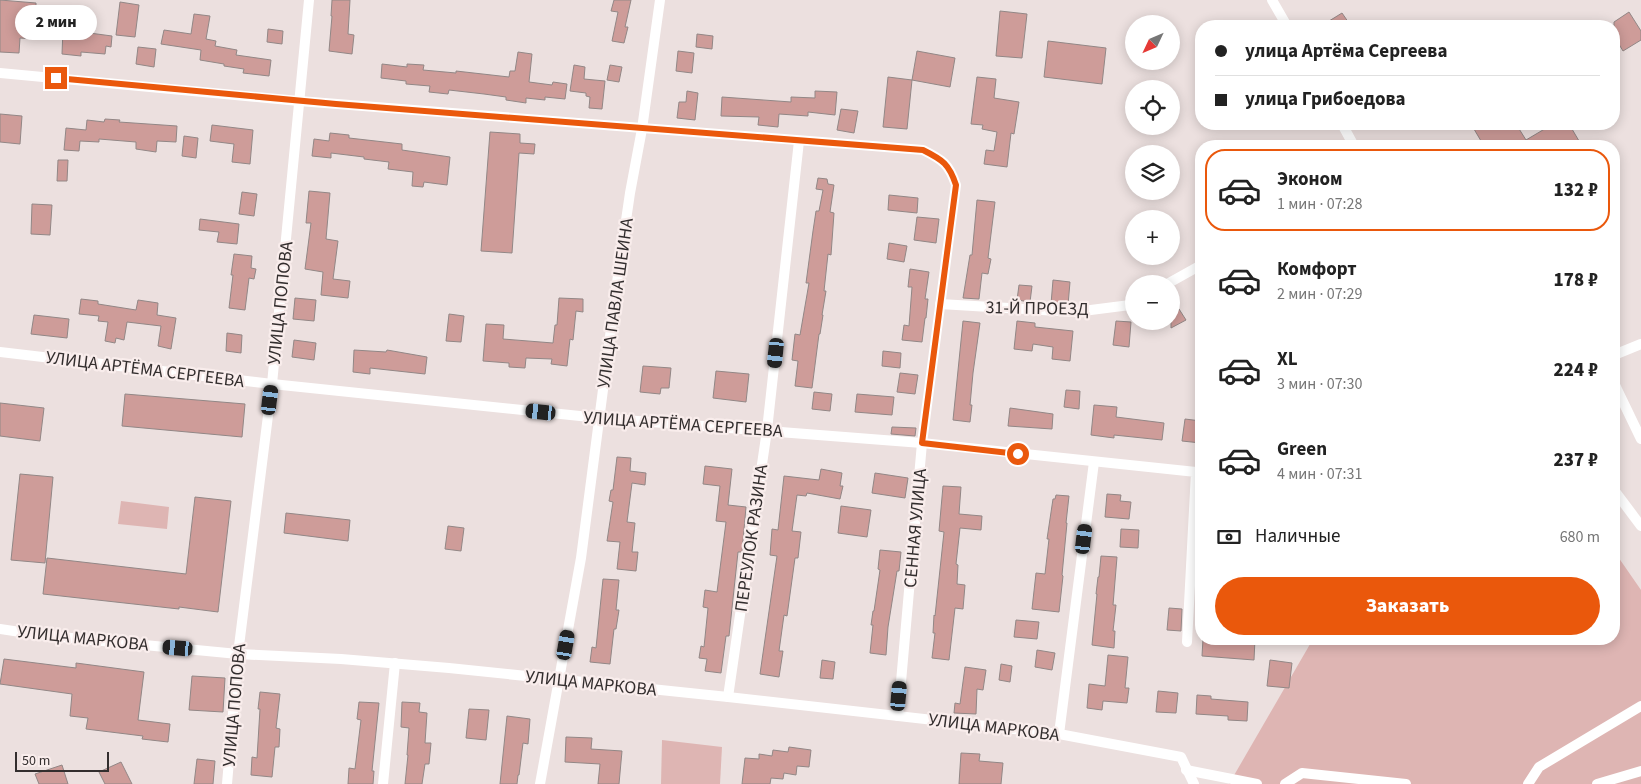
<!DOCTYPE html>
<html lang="ru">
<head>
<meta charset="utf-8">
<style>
  :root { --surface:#fff; --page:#f6f6f6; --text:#222; --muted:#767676; --line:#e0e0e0; --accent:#ea580c }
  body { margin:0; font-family:"Source Sans 3",sans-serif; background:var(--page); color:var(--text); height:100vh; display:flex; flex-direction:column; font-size:19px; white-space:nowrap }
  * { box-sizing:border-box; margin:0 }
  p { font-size:16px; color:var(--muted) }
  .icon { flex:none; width:28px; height:28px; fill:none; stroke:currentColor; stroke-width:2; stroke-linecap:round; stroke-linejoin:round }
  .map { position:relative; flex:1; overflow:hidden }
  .sheet { position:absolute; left:1195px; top:140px; width:425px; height:505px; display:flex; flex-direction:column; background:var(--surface); border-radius:20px; box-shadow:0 2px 12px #0003 }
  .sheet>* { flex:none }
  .hud { position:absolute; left:1195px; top:20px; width:425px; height:110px; border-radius:20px; box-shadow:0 2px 12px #0003; display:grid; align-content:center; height:110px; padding:0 20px; background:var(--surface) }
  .needle { width:32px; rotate:226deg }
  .controls { position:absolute; left:1125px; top:15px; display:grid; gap:10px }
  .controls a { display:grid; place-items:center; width:55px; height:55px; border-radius:50%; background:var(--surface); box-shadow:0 2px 12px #0003; font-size:25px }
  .scale { position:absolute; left:15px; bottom:12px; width:94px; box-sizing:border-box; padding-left:5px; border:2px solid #332e2e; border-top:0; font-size:14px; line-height:18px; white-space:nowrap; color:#332e2e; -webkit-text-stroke:4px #f9edec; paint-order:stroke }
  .end { position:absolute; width:22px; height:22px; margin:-11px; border:6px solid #ea580c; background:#fff; box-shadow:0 0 0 2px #fff }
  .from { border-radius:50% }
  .bubble { position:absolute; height:35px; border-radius:18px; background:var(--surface); box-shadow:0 2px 12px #0003; font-size:16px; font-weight:800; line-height:35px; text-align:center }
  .car { position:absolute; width:15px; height:30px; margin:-15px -8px; border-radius:6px; box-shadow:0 0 4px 1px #0007; background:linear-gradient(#222 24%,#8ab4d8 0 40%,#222 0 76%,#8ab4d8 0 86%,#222 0) }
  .hud b { display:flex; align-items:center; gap:18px; height:48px; font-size:19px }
  .hud b+b { border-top:1px solid var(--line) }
  .hud i { width:12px; height:12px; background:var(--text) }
  ul { padding:9px 0 0; list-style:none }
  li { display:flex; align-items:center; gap:15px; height:82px; margin:0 10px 8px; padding:0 10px; border:2px solid transparent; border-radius:20px }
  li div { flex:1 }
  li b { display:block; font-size:19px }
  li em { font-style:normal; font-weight:800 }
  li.selected { border-color:var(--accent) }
  li>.icon { width:45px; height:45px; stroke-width:1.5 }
  .pay { display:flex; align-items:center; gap:12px; height:55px; padding:0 20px; font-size:19px }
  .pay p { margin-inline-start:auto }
  .primary-button { display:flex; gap:10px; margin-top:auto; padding:10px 20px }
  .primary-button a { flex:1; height:58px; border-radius:30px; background:var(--accent); color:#fff; font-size:20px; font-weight:800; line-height:58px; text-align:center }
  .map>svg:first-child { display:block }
</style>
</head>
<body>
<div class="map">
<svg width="1641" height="784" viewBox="0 0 1641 784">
  <rect width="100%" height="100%" fill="#ece0df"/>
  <g fill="#deb5b3">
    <path d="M121 501 169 507 167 529 118 524Z"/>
    <path d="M1614 551 1641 590V784H1229L1313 639H1614Z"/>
    <path d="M662 740 722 747 720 784H661Z"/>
  </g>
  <g fill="#ce9c99" stroke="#928786">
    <path d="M0 0 36 3V11L57 12 56 37 35 36V39L20 38 19 53 0 52Z"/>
    <path d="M332 0H350L348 34 354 35 352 54 329 51 332 16H331Z"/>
    <path d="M614 0H631L625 27H628L624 43 612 41 618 12 611 11Z"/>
    <path d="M120 2 139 5 135 37 116 35Z"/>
    <path d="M1000 11 1027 14 1022 58 996 56Z"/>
    <path d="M1629 12 1641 31V40L1623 51 1614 36V22Z"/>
    <path d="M1342 13 1351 26H1321Z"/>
    <path d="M194 14 210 16 206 39 216 41 215 46 237 50 236 55 271 60 269 76 243 73 244 69 224 66V64L200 60 201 50 161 44 164 30 191 34Z"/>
    <path d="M63 29 82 30V32L112 36 111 47 106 46 105 54 81 52V56L62 54Z"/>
    <path d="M268 29 283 31 282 44 267 42Z"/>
    <path d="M697 34 713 36 712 49 696 47Z"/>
    <path d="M1048 41 1106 48 1102 84 1044 77Z"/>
    <path d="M138 47 156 49 154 67 136 64Z"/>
    <path d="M678 51 694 53 692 73 676 71Z"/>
    <path d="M917 51 955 58 950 87 912 80Z"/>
    <path d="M518 52 532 54 529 82 552 85 553 82 567 84 565 99 545 97V100L526 98V103L506 100V97L484 94 449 90 448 94 429 92 430 86 406 84V81L381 78 382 64 407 67V64L424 65 423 70 456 73V71L509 77 510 71H515Z"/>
    <path d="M574 65 585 67 584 79 605 81 602 109 589 108 590 97 586 96V93L570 91Z"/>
    <path d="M610 65 622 67 619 82 607 80Z"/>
    <path d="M888 77 912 80 907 129 883 127Z"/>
    <path d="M977 77 996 79 994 98 1019 102 1014 134 1011 133 1007 167 984 164 986 150 994 151 997 132 982 129 983 125 971 124Z"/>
    <path d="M687 91 698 93 695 120 677 118 679 102H686Z"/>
    <path d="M815 91 837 92 835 115 808 112V116L779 114 778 127 758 125 759 117 721 116 722 97 791 102V97L815 98Z"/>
    <path d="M841 109 858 111 854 133 837 130Z"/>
    <path d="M0 114 22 116 20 144 0 142Z"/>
    <path d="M105 119 120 120 119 122 177 126 176 142 157 141 156 152 136 149V142L99 139V142L80 141 79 151 64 150 66 128 86 130 87 120 104 122Z"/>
    <path d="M1471 124H1516L1526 140 1553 124H1569L1582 146H1484Z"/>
    <path d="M212 125 253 130 250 164 232 162 234 144 210 141Z"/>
    <path d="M490 132 520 134V143L535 144 534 154 519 153 512 253 481 251Z"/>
    <path d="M330 133 349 135V138L402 144V150L450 157 447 185 424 182 423 187 412 186 413 172 388 169 389 162 364 159V157L331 153V158L312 156 314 139 329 141Z"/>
    <path d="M184 136 198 138 196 158 182 156Z"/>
    <path d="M58 160H68L67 181H57Z"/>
    <path d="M818 178 827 179 828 184 834 185 830 212 834 213 831 255 828 254 824 291H826L822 315H823L820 334H819L812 388 795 386 798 361 792 360 795 334 800 335 809 283H806L813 231 816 211H819L823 190 816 189Z"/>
    <path d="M309 191 330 193 326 239 338 241 333 279 350 281 348 298 321 295 323 272 305 269 311 223H306Z"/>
    <path d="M242 192 257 194 254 216 239 214Z"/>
    <path d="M889 195 918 198 917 213 888 210Z"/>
    <path d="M977 200 995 202 988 258 991 259 988 274 982 273 979 299 963 298 970 255H972Z"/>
    <path d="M32 204 52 205 50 235 31 234Z"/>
    <path d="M917 217 939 219 936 243 914 240Z"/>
    <path d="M200 219 239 224 237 244 217 242 219 232 199 230Z"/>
    <path d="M889 243 907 246 904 262 887 259Z"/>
    <path d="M234 254 252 256 251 268 256 269 254 279 249 278 245 310 229 308 233 275H231Z"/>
    <path d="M910 269 929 272 925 299H928L926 318H925L922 342 902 340 904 325 909 326 912 287H908Z"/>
    <path d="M1053 280 1070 282 1068 305 1051 304Z"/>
    <path d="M1019 285 1032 286 1030 302 1017 300Z"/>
    <path d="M295 298 316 300 314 321 293 319Z"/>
    <path d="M559 298 583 299V312L576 311 573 340 570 339 567 366 551 364 552 359 526 358 525 368 509 367V363L483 361 486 324 504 325 503 339 553 343 555 325H557Z"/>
    <path d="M81 299 98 301V304L136 310 138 300 158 303 157 315 176 318 171 349 158 346 161 326 127 322 124 340 116 338 115 343 105 341 108 322 98 321 99 316 79 314Z"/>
    <path d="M1179 309 1186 320 1171 328V313Z"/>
    <path d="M449 314 464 316 461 342 446 341Z"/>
    <path d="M34 315 69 319 67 338 31 334Z"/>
    <path d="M963 321 980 323 973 373 970 405H972L970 422 953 420Z"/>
    <path d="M1017 321 1035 323V327L1073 331 1070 361 1052 359 1053 347 1033 344 1032 351 1014 349Z"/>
    <path d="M1116 321 1131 322 1129 347 1113 345Z"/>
    <path d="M227 333 242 335 241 353 226 351Z"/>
    <path d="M294 340 316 343 314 360 292 357Z"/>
    <path d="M354 350 386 352 387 350 427 357 425 374 370 368V374L353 372Z"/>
    <path d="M883 351 901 353 900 368 882 366Z"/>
    <path d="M643 366 671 368 669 388H661L660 394 640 392Z"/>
    <path d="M716 371 749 374 746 402 713 398Z"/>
    <path d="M900 373 918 375 915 394 897 392Z"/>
    <path d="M1066 390 1080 391 1079 409 1064 407Z"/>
    <path d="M814 392 832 394 830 411 812 409Z"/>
    <path d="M125 394 245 404 242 437 122 426Z"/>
    <path d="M857 394 894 397 892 415 855 412Z"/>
    <path d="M0 403 44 408 40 441 0 436Z"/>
    <path d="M1094 405 1117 407 1116 417 1164 423 1162 440 1114 435V438L1091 435Z"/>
    <path d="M1010 408 1053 414 1052 429 1008 426Z"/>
    <path d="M1185 419 1201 421V443L1182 441Z"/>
    <path d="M892 427 916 428 915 436 891 434Z"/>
    <path d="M617 457 631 458 630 471 646 473 645 485 632 483 627 522 635 523 632 552H638L636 571 617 569 620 542 607 541 613 502 609 501 611 490H613Z"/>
    <path d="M705 466 732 469 728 505 746 507 742 552H738L729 636H726L721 673 705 671 707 659 699 658 701 646 704 647 708 608 703 607 705 590 717 592 726 522 716 521 720 486 703 484Z"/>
    <path d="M821 469 842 473 840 486H843L840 499 807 493 806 496 797 495 792 531 801 532 798 558H795L787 616 784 615 779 651H783L779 677 760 674 777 556 770 555 772 529 778 530 784 476 819 480Z"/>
    <path d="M875 473 908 478 905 498 872 493Z"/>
    <path d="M20 474 53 477 45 563 11 560Z"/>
    <path d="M943 486 961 487 959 514 982 516 981 530 960 528 956 564 958 565 957 584 965 585 963 609 955 608 949 660 932 658 935 633H933L934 615 935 616 944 532 939 531Z"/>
    <path d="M1107 494 1121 495 1120 501 1131 502 1129 519 1105 517Z"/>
    <path d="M1056 495 1069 496 1066 523H1067L1062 575 1063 576 1059 612 1032 609 1036 573 1045 574 1049 539H1047L1053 499H1055Z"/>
    <path d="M195 497 231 501 218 612 179 607V609L43 594 47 558 186 574Z"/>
    <path d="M841 506 871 510 867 537 838 533Z"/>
    <path d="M286 513 350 520 348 541 284 533Z"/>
    <path d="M448 526 464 528 461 551 445 549Z"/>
    <path d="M1121 529 1139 530 1138 548 1120 547Z"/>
    <path d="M880 550 901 552 899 571H897L888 627 886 655 870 653 873 625H871L873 611H874L880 570 878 569Z"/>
    <path d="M1101 556 1117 557 1113 605H1116L1113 631H1115L1114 648 1092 645 1097 594H1096L1098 577H1099Z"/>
    <path d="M603 579 619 580 616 610H619L616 629H614L610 664 590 662 592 647 596 648Z"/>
    <path d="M1169 608 1182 609 1181 631 1167 630Z"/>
    <path d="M1016 620 1039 622 1037 639 1014 637Z"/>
    <path d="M1203 639H1255L1254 660 1202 656Z"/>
    <path d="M1037 650 1055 653 1052 670 1035 667Z"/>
    <path d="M1108 655 1128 657 1125 688H1129L1127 703 1103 701 1102 710 1087 708 1089 684 1105 686Z"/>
    <path d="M4 659 76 668V663L144 672 138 720 170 724 168 742 142 739 143 736 86 729 88 718 70 716 72 694 0 684Z"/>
    <path d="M822 660 835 662 833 679 820 678Z"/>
    <path d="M1270 660 1292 663 1289 688 1267 686Z"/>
    <path d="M1001 664 1012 666 1010 682 999 680Z"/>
    <path d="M965 667 986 670 983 690 977 689 976 714 954 713 955 703 960 704Z"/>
    <path d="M192 676 225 678 223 712 189 710Z"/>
    <path d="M1158 691 1178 693 1176 713 1156 712Z"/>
    <path d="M260 692 280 694 276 728 280 729 279 747H275L272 777 251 775 252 757 257 758 260 709H258Z"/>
    <path d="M1197 695 1211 696V699L1248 702 1247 721 1228 720V716L1196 714Z"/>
    <path d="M359 702 379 703 372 771H374L373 784H348L349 768 355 769 361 720 357 719Z"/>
    <path d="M402 702 420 703 419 712 427 713 425 743H431L429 764H425L422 784H405L408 755H407L409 728 401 727Z"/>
    <path d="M469 709 489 710 486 740 466 738Z"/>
    <path d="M507 716 530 719 528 744 523 743 519 775H518L517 784H500Z"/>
    <path d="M566 737 592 738 591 749 622 751 619 784H598L600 764 565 762Z"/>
    <path d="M789 747 811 750 809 767 797 766 796 775 784 773 783 779 771 778 770 784H742L745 758 759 759V754L772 756 773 750 788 752Z"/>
    <path d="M961 753 980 754 979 761 1003 763 1001 784H959Z"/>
    <path d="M197 759 215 761 213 784H194Z"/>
    <path d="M121 762 132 784H105L99 772Z"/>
    <path d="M62 765 68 784H39L35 774Z"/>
  </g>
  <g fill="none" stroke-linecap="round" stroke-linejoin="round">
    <g stroke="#fff" stroke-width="10">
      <path d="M1272 0 1287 26"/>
      <path d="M0 73 299 101 923 150C943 160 949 164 956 185L922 443 898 716"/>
      <path d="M1342 124 1354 146"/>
      <path d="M1167 284 1201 265"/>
      <path d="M940 304 1075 312 1130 305 1134 302"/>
      <path d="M0 352 272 384 599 418 922 443 1196 472 1187 642"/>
      <path d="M1614 355 1641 344"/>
      <path d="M1614 383 1641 439"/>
      <path d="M1614 490 1641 526"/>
      <path d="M0 629 40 635 238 654 341 659 449 668 728 697 1059 734 1181 757 1194 784"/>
      <path d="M728 697 767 430 799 141"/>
      <path d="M1059 734 1094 462"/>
      <path d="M1186 770 1257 784"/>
      <path d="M227 784 238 654 272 384 309 0"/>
      <path d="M383 784 395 663"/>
      <path d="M540 784 581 558 618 275 630 193 642 129 660 0"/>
      <path d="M1285 784 1302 773 1406 784"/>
      <path d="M1528 784 1539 767 1641 706"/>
      <path d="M1597 784 1641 771"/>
    </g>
  </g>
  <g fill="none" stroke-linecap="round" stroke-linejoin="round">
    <path stroke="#ea580c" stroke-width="6" d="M56 78 336 104 923 150C943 160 949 164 956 185L922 443 1018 454"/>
  </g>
  <g text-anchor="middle" stroke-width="4.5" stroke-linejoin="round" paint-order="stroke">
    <g font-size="18" fill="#332e2e" stroke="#f9edec">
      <text transform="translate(280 303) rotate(-84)" y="6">УЛИЦА ПОПОВА</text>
      <text transform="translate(615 303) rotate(-82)" y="6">УЛИЦА ПАВЛА ШЕИНА</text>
      <text transform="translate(1037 308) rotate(1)" y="6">31-Й ПРОЕЗД</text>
      <text transform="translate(145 369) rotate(7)" y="6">УЛИЦА АРТЁМА СЕРГЕЕВА</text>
      <text transform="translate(683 424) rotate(4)" y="6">УЛИЦА АРТЁМА СЕРГЕЕВА</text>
      <text transform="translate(915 528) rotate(-85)" y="6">СЕННАЯ УЛИЦА</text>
      <text transform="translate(751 538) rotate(-82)" y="6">ПЕРЕУЛОК РАЗИНА</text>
      <text transform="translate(83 638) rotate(6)" y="6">УЛИЦА МАРКОВА</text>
      <text transform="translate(591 683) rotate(6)" y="6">УЛИЦА МАРКОВА</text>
      <text transform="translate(234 705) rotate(-85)" y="6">УЛИЦА ПОПОВА</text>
      <text transform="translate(994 727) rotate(7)" y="6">УЛИЦА МАРКОВА</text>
    </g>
  </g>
</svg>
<div class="controls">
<a><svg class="needle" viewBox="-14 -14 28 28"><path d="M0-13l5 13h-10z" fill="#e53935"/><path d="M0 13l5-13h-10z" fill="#767676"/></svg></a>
<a><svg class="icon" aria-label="locate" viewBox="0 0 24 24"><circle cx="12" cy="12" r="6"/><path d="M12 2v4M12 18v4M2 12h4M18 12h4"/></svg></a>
<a><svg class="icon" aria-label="layers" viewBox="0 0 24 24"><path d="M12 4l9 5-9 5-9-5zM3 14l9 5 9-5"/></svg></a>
<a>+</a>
<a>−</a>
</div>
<div class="scale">50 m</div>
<i class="end from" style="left:1018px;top:454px"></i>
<i class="end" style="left:56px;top:78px"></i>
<div class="bubble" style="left:15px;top:5px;width:82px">2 мин</div>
<i class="car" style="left:776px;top:353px;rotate:186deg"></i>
<i class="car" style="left:270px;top:400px;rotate:7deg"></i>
<i class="car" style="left:541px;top:412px;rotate:276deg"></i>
<i class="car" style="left:1084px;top:539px;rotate:7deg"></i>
<i class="car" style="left:566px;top:645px;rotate:10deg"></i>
<i class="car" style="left:178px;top:648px;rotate:275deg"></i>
<i class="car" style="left:899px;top:696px;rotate:5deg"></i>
<div class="hud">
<b><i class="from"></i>улица Артёма Сергеева</b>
<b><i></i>улица Грибоедова</b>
</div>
<section class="sheet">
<ul>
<li class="selected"><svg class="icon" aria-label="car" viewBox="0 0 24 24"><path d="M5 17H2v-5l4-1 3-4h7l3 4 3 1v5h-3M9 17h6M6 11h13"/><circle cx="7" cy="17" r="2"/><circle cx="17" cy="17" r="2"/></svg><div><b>Эконом</b><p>1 мин · 07:28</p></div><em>132 ₽</em></li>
<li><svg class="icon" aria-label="car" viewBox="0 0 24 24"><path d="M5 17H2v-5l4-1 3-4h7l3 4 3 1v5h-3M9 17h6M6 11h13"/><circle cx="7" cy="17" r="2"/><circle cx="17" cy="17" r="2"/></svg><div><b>Комфорт</b><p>2 мин · 07:29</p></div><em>178 ₽</em></li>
<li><svg class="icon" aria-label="car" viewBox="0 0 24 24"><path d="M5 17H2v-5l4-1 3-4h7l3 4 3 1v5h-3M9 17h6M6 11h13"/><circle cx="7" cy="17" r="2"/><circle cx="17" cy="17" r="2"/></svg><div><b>XL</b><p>3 мин · 07:30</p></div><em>224 ₽</em></li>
<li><svg class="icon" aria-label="car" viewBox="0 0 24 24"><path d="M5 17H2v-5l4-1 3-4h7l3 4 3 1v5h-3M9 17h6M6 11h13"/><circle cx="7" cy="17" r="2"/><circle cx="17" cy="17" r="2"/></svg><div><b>Green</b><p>4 мин · 07:31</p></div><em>237 ₽</em></li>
</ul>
<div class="pay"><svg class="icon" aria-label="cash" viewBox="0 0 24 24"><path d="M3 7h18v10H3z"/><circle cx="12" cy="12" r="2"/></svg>Наличные<p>680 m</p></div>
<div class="primary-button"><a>Заказать</a></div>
</section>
</div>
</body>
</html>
